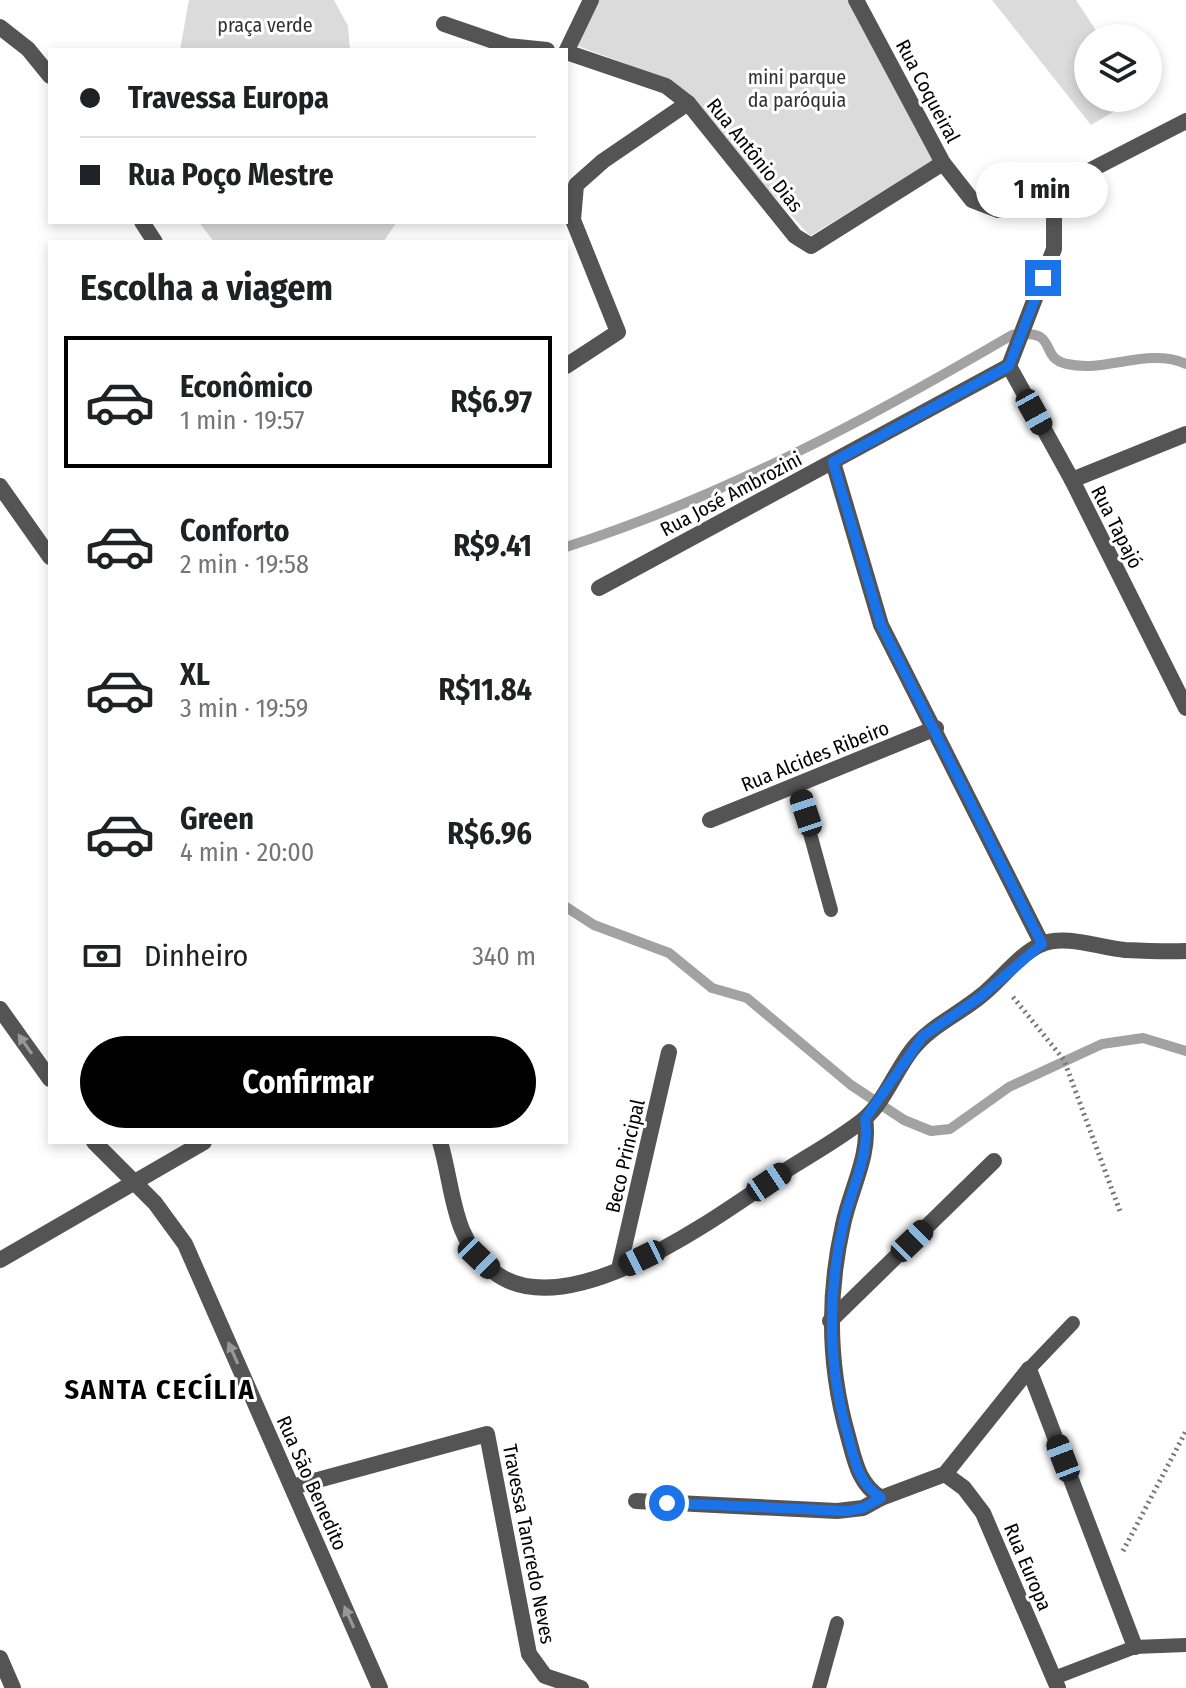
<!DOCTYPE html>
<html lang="pt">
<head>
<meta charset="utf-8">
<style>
  :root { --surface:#fff; --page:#f6f6f6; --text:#202124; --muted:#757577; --line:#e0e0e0; --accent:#000 }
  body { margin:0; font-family:"Fira Sans Condensed",sans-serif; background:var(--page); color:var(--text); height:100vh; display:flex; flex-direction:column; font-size:30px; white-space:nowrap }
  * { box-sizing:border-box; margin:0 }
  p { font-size:26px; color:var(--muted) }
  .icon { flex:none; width:44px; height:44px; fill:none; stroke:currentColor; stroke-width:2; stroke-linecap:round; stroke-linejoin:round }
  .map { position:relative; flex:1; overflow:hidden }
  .sheet { position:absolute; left:48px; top:240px; width:520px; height:904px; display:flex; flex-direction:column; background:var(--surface); border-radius:0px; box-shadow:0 4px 12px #0003 }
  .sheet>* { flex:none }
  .guide { position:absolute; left:48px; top:48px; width:520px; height:176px; border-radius:0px; box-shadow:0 4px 12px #0003; display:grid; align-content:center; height:176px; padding:0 32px; background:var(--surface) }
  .fabs { position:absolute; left:1074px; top:24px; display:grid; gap:16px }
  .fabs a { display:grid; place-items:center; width:88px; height:88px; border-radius:50%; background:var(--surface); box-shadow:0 4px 12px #0003; font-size:40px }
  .end { position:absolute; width:36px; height:36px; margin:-18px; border:10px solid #1a73e8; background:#fff; box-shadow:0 0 0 4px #fff }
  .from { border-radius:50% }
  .bubble { position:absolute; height:56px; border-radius:28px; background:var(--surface); box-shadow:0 4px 12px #0003; font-size:26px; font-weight:700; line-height:56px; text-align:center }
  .car { position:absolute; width:24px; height:48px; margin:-24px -12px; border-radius:10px; box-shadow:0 0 6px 2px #0007; background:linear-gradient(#222 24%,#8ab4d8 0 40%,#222 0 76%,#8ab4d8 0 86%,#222 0) }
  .guide b { display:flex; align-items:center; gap:28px; height:76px; font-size:30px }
  .guide b+b { border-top:2px solid var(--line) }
  .guide i { width:20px; height:20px; background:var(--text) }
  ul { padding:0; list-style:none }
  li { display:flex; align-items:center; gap:24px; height:132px; margin:0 16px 12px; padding:0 16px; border:4px solid transparent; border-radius:0px }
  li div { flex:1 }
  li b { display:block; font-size:30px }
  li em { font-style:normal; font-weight:700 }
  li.selected { border-color:var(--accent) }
  li>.icon { width:72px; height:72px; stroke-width:1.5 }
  h2 { padding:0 32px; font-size:36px; line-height:96px }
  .pay { display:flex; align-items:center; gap:20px; height:88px; padding:0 32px; font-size:30px }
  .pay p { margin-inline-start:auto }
  .cta { display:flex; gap:16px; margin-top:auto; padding:16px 32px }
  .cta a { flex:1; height:92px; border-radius:48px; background:var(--accent); color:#fff; font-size:32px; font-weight:700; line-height:92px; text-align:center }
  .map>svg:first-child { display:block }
</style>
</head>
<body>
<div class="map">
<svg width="1186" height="1688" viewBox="0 0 1186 1688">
  <rect width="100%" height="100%" fill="#fff"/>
  <g fill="#dbdbdb">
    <path d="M189 0H334L348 26 350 50H180Z"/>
    <path d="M597 0H848L934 160 810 236 669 80 578 46Z"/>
    <path d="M992 0H1076L1101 38H1088V98H1137L1091 125Z"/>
    <path d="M199 222H397L383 242H214Z"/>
  </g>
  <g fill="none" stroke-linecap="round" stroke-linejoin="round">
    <g stroke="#a2a2a2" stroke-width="10">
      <path d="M566 547C723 497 870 418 1012 335 1062 328 1036 357 1067 364 1106 373 1148 347 1186 364"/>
      <path d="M566 907 594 925 669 953 712 988 747 998 851 1085 904 1120 931 1131 950 1129 1009 1087 1102 1044 1143 1038 1186 1051"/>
    </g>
    <g stroke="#767676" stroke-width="5" stroke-dasharray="2 4" stroke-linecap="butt">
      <path d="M1013 997 1064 1060 1121 1214"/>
      <path d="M1123 1551 1186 1431"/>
    </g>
    <g stroke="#545454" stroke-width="14">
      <path d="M797 786 831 910"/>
      <path d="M1029 1369 1073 1323"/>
      <path d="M1054 1678 1135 1647 1186 1645"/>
      <path d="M819 1688 837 1623"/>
    </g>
    <g stroke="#545454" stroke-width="16">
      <path d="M591 0 566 52 666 86 688 103 795 236 811 246 943 163"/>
      <path d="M856 0 943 163 972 200 998 210 1042 195 1186 121"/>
      <path d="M444 24 508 46 547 50"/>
      <path d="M0 27 28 49 50 76"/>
      <path d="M142 222 155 242"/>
      <path d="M566 366 618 332 573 220 576 185 603 161 688 103"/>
      <path d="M1009 366 1072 480 1186 708"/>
      <path d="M1009 366 1054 249V186"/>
      <path d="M833 462 881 625 1042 944"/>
      <path d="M1072 480 1186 434"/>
      <path d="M0 486 50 557"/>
      <path d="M599 588 1009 366"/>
      <path d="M710 820 936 728"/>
      <path d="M0 1009 50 1079"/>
      <path d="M865 1119C871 1155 850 1190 843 1225 827 1296 828 1366 848 1436 855 1461 858 1483 881 1498"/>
      <path d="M94 1142 155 1203 185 1244 380 1688"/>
      <path d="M440 1142C454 1188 451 1240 494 1272 568 1329 719 1215 782 1173 808 1156 838 1140 863 1120 883 1104 895 1072 911 1051 930 1026 958 1015 982 995 1001 980 1019 954 1042 944 1065 934 1101 948 1125 950 1145 951 1166 952 1186 951"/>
      <path d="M0 1260 204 1142"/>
      <path d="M619 1269 669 1052"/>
      <path d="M830 1321 994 1161"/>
      <path d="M1029 1369 1135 1647"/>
      <path d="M945 1474 964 1488 983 1513 1058 1688"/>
      <path d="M292 1487 487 1434 529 1654 545 1676 581 1688"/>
      <path d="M636 1501 837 1511 863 1508 881 1498 945 1474 1029 1369"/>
      <path d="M0 1658 13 1688"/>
    </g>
  </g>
  <defs><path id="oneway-solid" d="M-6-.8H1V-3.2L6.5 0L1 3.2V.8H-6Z" transform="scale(2)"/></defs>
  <g fill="#989898">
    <use href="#oneway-solid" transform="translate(25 1044) rotate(-125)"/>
    <use href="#oneway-solid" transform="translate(233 1353) rotate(-114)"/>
    <use href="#oneway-solid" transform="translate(349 1617) rotate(-114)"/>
  </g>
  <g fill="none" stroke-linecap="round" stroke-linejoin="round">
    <path stroke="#1a73e8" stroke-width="10" d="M667 1503 847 1511 863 1508 881 1498C858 1483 855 1461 848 1436 828 1366 827 1296 843 1225 850 1190 871 1155 865 1119L923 1036 979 998 1042 944 881 625 833 462 1009 366 1043 278"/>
  </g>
  <g text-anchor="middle" stroke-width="6" stroke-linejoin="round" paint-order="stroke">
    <g font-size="20" fill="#323232" stroke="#fff">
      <text x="265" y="32">praça verde</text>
      <text x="797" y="84">mini parque<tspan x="797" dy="23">da paróquia</tspan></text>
    </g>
    <g font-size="20" fill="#000" stroke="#fff">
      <text transform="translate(928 91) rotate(62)" y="7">Rua Coqueiral</text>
      <text transform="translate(755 155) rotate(51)" y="7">Rua Antônio Dias</text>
      <text transform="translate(731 494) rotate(-28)" y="7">Rua José Ambrozini</text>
      <text transform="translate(1117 527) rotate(63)" y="7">Rua Tapajó</text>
      <text transform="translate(815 756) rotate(-22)" y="7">Rua Alcides Ribeiro</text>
      <text transform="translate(625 1156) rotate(-77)" y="7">Beco Principal</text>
      <text transform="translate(312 1483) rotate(66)" y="7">Rua São Benedito</text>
      <text transform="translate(529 1544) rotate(79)" y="7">Travessa Tancredo Neves</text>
      <text transform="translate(1028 1567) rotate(67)" y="7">Rua Europa</text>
    </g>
    <g font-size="28" font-weight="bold" letter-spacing="2" fill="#000" stroke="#fff">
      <text x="160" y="1399">SANTA CECÍLIA</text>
    </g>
  </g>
</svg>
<div class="fabs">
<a><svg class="icon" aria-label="layers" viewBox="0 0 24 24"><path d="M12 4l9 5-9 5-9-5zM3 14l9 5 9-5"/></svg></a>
</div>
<i class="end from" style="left:667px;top:1503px"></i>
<i class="end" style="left:1043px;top:278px"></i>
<div class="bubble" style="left:976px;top:162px;width:132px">1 min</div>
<i class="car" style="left:1034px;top:412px;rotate:151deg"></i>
<i class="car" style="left:806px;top:813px;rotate:342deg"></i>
<i class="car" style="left:769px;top:1182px;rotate:56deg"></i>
<i class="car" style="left:912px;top:1241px;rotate:46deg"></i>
<i class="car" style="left:479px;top:1258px;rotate:134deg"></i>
<i class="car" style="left:642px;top:1258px;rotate:244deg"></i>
<i class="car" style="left:1063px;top:1458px;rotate:339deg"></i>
<div class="guide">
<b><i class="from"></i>Travessa Europa</b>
<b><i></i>Rua Poço Mestre</b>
</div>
<section class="sheet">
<h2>Escolha a viagem</h2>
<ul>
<li class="selected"><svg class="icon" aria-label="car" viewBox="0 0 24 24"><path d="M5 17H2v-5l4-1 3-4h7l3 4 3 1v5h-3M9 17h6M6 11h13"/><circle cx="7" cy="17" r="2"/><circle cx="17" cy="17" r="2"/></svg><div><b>Econômico</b><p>1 min · 19:57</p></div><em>R$6.97</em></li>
<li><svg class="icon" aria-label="car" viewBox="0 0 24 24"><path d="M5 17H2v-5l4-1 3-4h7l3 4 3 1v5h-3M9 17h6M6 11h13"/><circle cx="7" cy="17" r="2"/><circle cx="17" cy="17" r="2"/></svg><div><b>Conforto</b><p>2 min · 19:58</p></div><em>R$9.41</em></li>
<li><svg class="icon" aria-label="car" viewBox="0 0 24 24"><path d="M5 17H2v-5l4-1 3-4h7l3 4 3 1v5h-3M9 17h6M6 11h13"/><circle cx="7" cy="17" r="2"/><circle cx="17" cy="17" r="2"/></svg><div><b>XL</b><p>3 min · 19:59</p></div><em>R$11.84</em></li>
<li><svg class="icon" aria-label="car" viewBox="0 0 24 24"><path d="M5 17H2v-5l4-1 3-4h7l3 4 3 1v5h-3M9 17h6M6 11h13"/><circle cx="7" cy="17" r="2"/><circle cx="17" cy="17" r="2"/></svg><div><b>Green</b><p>4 min · 20:00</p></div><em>R$6.96</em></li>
</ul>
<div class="pay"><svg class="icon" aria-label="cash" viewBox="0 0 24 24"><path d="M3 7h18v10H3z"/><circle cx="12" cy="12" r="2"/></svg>Dinheiro<p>340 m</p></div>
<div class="cta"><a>Confirmar</a></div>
</section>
</div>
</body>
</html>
